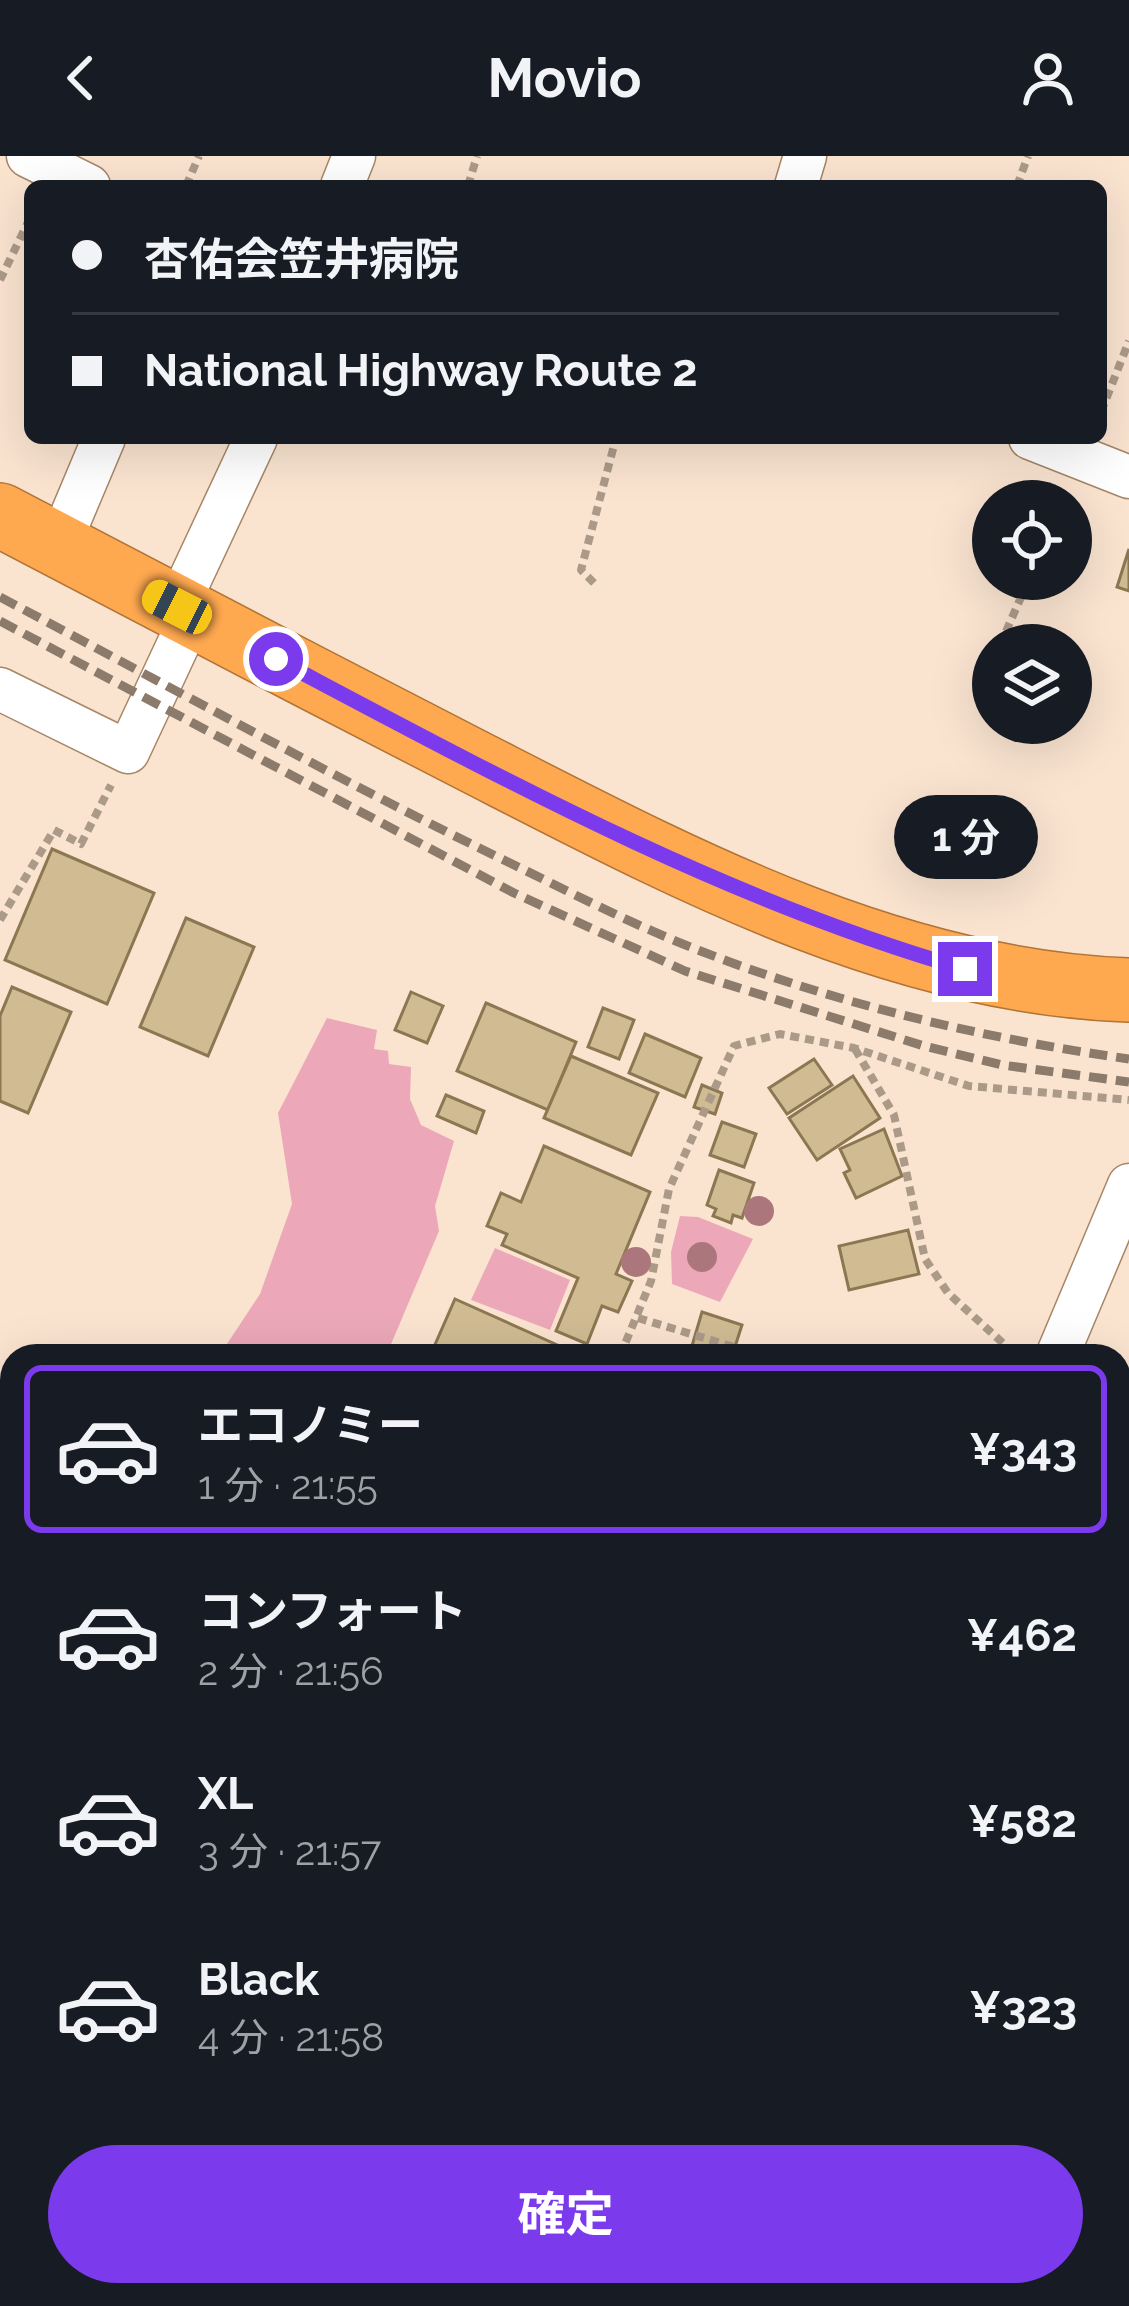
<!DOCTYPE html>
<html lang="ja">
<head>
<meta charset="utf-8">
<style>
  :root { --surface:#171b24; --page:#20242c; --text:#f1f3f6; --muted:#9ea1a6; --line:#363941; --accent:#7c3aed }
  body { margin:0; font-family:Raleway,"Noto Sans JP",sans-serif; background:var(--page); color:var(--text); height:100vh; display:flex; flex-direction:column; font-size:45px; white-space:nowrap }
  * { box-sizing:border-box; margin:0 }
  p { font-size:39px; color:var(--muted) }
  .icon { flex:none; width:66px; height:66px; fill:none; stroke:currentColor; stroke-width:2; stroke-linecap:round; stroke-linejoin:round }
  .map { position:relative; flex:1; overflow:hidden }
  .details { position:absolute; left:0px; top:1188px; width:1131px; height:963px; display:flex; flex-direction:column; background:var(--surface); border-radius:36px 36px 0 0; box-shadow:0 12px 48px #0002 }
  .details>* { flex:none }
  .banner { position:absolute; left:24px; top:24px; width:1083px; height:264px; border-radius:18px; box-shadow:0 12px 48px #0002; display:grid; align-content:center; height:264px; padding:0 48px; background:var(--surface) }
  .buttons { position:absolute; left:972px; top:324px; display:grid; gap:24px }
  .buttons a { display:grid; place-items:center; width:120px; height:120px; border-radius:50%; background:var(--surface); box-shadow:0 12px 48px #0002; font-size:60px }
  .end { position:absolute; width:54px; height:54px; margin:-27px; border:15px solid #7c3aed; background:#fff; box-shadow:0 0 0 6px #fff }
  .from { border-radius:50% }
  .bubble { position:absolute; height:84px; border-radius:42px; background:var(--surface); box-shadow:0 12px 48px #0002; font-size:39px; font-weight:700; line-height:84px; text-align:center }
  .car { position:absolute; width:36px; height:72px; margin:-36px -18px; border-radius:15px; box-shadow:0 0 9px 3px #0007; background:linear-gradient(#f5c518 24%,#345 0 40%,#f5c518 0 76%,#345 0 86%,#f5c518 0) }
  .banner b { display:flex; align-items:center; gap:42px; height:114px; font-size:45px }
  .banner b+b { border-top:3px solid var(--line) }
  .banner i { width:30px; height:30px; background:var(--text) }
  ul { padding:21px 0 0; list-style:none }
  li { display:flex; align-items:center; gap:36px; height:168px; margin:0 24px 18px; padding:0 24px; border:6px solid transparent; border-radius:18px }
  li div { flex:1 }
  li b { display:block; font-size:45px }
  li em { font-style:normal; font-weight:700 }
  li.active { border-color:var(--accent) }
  li>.icon { width:108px; height:108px; stroke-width:1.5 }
  .action { display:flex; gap:24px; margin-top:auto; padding:24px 48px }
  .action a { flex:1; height:138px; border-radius:72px; background:var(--accent); color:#fff; font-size:48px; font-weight:700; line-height:138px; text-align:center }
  header { display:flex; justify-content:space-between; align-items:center; height:156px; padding:0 48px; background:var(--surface); font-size:54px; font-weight:700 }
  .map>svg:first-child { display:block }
</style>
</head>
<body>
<header><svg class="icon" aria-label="back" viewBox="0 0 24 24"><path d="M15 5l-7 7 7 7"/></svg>Movio<svg class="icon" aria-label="person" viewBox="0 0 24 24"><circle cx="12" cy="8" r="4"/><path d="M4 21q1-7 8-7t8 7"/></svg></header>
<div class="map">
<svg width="1129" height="2150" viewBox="0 0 1129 2150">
  <rect width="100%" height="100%" fill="#fae4d0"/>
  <g fill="#eca8b8">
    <path d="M327 862 377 874 374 893 388 895 389 908 411 911 410 943 421 969 454 985 435 1050 439 1075 386 1200H219L260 1138 292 1048 278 957Z"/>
    <path d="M680 1060 698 1061 753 1083 720 1146 672 1128 671 1096Z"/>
    <path d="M495 1092 570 1124 550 1174 471 1144Z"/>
    <path d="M0 1900 12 1919V2139H99L98 2150H0Z"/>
  </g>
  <g fill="#d0bb93" stroke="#8b7751" stroke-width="3">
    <path d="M1129 393V435L1117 431Z"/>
    <path d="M52 693 154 737 107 848 5 804Z"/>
    <path d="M186 762 254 791 208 900 140 871Z"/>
    <path d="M12 831 71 856 28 957 0 945V860Z"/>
    <path d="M411 836 443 850 427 887 395 874Z"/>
    <path d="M486 847 576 886 548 954 457 915Z"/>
    <path d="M603 852 634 864 619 903 588 891Z"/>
    <path d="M645 878 701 902 685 941 629 917Z"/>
    <path d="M571 900 658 937 631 999 544 962Z"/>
    <path d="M814 903 832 929 787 958 769 932Z"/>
    <path d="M853 920 880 962 817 1004 789 962Z"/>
    <path d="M702 929 722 937 715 958 694 951Z"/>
    <path d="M446 939 484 955 476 977 437 960Z"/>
    <path d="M722 966 756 978 744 1011 710 999Z"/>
    <path d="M884 973 902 1020 856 1042 844 1017 850 1014 840 993Z"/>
    <path d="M544 990 650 1036 616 1118 632 1125 618 1156 602 1150 587 1188 556 1175 578 1122 502 1089 507 1078 487 1070 501 1037 521 1046Z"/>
    <path d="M719 1014 754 1027 742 1062 733 1059 731 1067 713 1060 716 1053 707 1049Z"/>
    <path d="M908 1074 919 1118 849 1134 839 1090Z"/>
    <path d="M455 1143 582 1200H430Z"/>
    <path d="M702 1156 742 1169 732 1200H689Z"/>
    <path d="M1119 1319 1129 1324V1375L1119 1371Z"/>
  </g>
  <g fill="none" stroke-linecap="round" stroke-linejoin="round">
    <g stroke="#a78667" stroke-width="45">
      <g id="minor">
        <path d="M28 0 89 30"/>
        <path d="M342 30 354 0"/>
        <path d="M796 30 805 0"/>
        <path d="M1030 282 1129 321"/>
        <path d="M59 389 104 282"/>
        <path d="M177 451 256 282"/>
        <path d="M0 533 128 596 192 459"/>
        <path d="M1057 1200 1129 1029"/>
        <path d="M0 1253H12"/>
        <path d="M0 1471 12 1459"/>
      </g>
    </g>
    <g stroke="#b07436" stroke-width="57">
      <g id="major">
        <path d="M1119 1720 1129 1685"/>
        <path d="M907 2150 913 2139"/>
      </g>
    </g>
    <g stroke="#b07436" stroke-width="66">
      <path id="highway" d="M0 359C158 441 316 525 475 606 680 711 894 826 1129 834"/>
    </g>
    <g stroke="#ac9a89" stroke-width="8" stroke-dasharray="9 6" stroke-linecap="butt">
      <path d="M186 30 199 0"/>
      <path d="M468 30 477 0"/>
      <path d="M1017 30 1028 0"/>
      <path d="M0 124 30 62"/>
      <path d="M1101 256 1129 185"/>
      <path d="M594 427 581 414 616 282"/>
      <path d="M1000 489 1029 423"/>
      <path d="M979 536 993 504"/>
      <path d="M0 764 54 674 81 688 111 629"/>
      <path d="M855 893 894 959 925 1103 948 1137 1017 1200"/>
      <path d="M638 1162 764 1200"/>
      <path d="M620 1200 651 1125 669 1033 734 890 780 878 854 892 969 930 1129 944"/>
      <path d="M1119 1413 1129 1418"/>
      <path d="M1119 2061 1129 2066"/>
      <path d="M760 2150 762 2139"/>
    </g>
    <use href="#minor" stroke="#fff" stroke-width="42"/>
    <use href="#major" stroke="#fecb96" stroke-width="54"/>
    <use href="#highway" stroke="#fea850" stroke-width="63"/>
    <g stroke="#8c7a6b" stroke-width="9" stroke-dasharray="18 9" stroke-linecap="butt">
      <path d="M0 441C169 530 336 623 508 706 570 736 633 769 698 794 837 848 981 882 1129 903"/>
      <path d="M0 465 514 737 685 815 924 890 1002 909 1129 926"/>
    </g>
  </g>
  <g fill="#ab777c">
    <circle cx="759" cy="1055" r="15"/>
    <circle cx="702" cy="1101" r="15"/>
    <circle cx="636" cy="1106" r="15"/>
  </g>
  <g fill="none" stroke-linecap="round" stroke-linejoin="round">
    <path stroke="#7c3aed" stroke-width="15" d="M276 503C499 621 722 743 965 813"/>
  </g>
</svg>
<div class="buttons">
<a><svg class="icon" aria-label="locate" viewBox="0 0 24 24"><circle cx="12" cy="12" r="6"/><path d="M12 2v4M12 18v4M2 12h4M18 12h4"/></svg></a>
<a><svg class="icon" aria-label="layers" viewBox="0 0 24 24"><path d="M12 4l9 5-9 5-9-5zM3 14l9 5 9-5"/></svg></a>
</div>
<i class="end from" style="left:276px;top:503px"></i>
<i class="end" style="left:965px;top:813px"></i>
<div class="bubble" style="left:894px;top:639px;width:144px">1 分</div>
<i class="car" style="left:177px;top:451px;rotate:297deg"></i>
<div class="banner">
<b><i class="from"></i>杏佑会笠井病院</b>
<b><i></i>National Highway Route 2</b>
</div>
<section class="details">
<ul>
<li class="active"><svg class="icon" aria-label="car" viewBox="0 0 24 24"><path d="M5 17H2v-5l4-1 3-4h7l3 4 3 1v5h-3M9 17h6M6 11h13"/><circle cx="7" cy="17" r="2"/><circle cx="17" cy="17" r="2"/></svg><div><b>エコノミー</b><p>1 分 · 21:55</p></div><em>¥343</em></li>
<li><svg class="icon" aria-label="car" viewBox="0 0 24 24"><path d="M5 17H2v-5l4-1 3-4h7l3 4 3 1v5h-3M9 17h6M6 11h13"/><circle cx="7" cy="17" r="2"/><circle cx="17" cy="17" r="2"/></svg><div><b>コンフォート</b><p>2 分 · 21:56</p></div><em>¥462</em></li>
<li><svg class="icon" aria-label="car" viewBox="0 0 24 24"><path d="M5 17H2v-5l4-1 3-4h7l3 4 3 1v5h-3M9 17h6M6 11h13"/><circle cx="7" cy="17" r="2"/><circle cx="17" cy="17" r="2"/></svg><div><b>XL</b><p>3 分 · 21:57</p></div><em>¥582</em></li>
<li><svg class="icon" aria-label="car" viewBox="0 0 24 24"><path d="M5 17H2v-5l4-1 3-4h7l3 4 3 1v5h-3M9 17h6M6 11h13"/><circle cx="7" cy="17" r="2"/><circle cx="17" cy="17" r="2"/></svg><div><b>Black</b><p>4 分 · 21:58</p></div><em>¥323</em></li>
</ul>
<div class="action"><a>確定</a></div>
</section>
</div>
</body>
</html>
